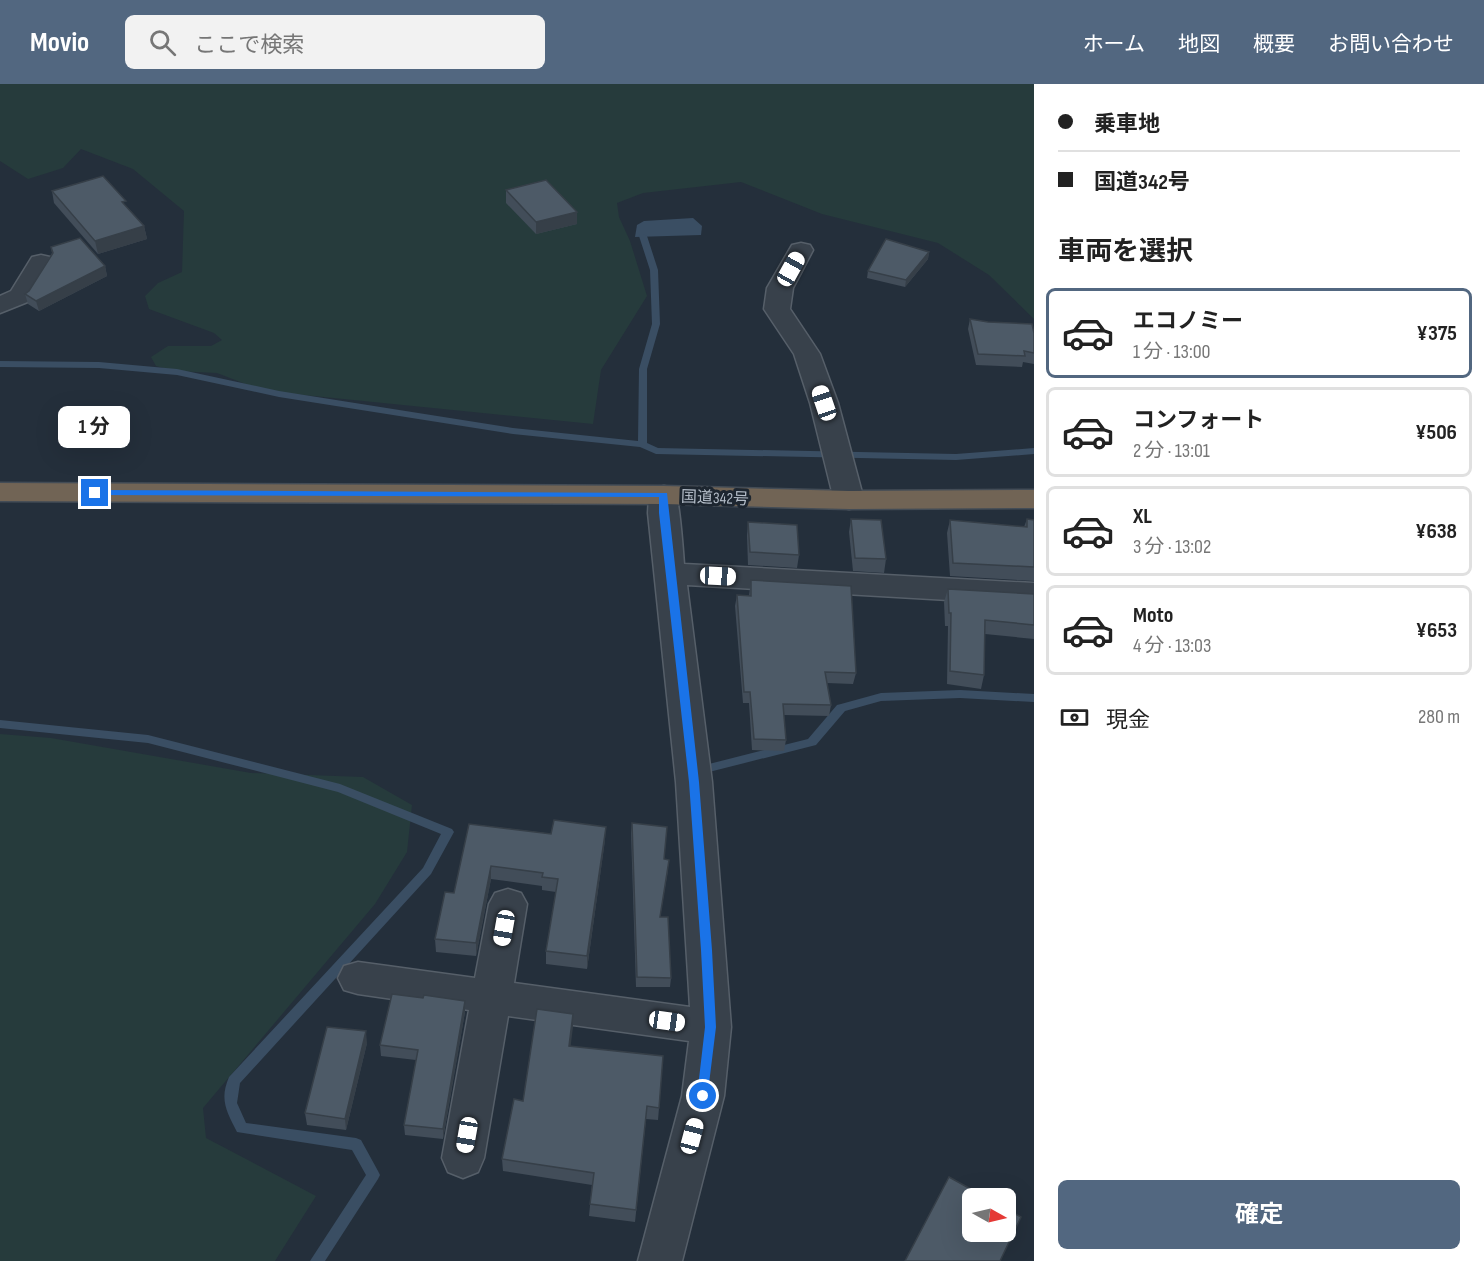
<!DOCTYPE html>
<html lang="ja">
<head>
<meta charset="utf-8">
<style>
  :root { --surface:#fff; --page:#f2f2f2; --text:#222; --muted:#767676; --line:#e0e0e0; --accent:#526780 }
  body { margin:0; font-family:"Sofia Sans Condensed","Noto Sans JP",sans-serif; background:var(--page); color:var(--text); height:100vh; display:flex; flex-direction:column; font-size:22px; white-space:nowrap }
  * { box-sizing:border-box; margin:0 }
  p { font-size:20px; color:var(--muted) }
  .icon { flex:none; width:33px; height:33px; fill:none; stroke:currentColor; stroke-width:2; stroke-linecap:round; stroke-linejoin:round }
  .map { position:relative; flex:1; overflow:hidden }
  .sheet { display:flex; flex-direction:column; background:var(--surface); width:450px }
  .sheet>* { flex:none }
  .guide { display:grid; align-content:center; height:132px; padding:0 24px; background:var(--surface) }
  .needle { width:39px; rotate:98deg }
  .fabs { position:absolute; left:962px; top:1104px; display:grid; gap:12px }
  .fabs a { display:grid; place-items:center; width:54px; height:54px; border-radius:9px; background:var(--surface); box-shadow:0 6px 24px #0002; font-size:30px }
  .end { position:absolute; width:27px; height:27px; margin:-14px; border:8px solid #1a73e8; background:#fff; box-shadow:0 0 0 3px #fff }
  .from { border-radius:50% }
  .bubble { position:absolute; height:42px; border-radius:9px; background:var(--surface); box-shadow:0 6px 24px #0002; font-size:20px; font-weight:700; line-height:42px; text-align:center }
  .car { position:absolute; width:18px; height:36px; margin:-18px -9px; border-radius:8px; box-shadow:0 0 4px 2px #0007; background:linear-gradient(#fff 24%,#345 0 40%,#fff 0 76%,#345 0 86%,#fff 0) }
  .guide b { display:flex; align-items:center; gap:21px; height:57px; font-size:22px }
  .guide b+b { border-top:2px solid var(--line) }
  .guide i { width:15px; height:15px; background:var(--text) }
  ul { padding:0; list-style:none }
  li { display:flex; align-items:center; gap:18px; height:90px; margin:0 12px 9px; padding:0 12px; border:3px solid var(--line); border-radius:9px }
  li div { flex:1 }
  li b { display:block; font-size:22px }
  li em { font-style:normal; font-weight:700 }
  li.active { border-color:var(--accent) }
  li>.icon { width:54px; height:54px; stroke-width:1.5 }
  h2 { padding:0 24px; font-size:27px; line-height:72px }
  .pay { display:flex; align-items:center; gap:15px; height:66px; padding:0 24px; font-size:22px }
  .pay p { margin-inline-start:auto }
  .action { display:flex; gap:12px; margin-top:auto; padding:12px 24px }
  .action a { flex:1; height:69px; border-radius:9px; background:var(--accent); color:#fff; font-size:24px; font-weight:700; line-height:69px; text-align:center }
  header { display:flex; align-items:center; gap:36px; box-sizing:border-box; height:84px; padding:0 30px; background:var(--accent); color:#fff }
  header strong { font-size:28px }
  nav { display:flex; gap:33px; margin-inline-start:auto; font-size:21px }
  .search { width:420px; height:54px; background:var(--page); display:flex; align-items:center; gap:15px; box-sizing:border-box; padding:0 21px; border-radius:9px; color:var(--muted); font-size:22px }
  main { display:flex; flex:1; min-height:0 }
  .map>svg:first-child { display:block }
</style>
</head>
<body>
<header>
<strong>Movio</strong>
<div class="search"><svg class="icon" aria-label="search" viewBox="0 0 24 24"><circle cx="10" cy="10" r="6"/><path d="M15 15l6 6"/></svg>ここで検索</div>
<nav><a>ホーム</a><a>地図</a><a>概要</a><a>お問い合わせ</a></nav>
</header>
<main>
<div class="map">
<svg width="1034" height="1177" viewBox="0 0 1034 1177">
  <rect width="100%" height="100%" fill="#242f3b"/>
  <g fill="#263b3c">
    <path d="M0 0H1034V235L989 191 938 159 822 130 741 98 643 109 617 119 619 133 630 157 647 212 601 286 593 340 264 307 217 289 175 287 156 282 151 273 168 262H211L222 256 214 249 149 225 145 212 158 199 182 188 184 127 133 85 81 65 63 84 28 95 0 77Z"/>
    <path d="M0 650 51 654 251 689 363 693 412 721 407 768 375 820 203 1024 206 1054 316 1112 275 1177H0Z"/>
  </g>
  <path fill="#3a4e63" d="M693 134 702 142 701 151 635 153 637 141 644 137Z"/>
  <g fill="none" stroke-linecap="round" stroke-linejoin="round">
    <g fill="#3a4e63" fill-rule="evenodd">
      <path d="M640 150H643L647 152 658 186 660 240 647 285V359L658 364 956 370 1034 364V370L956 376 656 370 640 363 513 350 279 313 177 291 99 284 0 283V277L99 278 177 285 279 307 513 344 638 357 639 285 652 240 650 186 639 152Z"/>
      <path d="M960 606 1034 610V618L960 614 881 617 845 627 816 661 709 688 705 687 703 684 705 681 709 680 808 655 837 621 841 620 881 609Z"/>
      <path d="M0 636 148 651 340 700 452 745 454 748 431 790 240 999 237 1019 246 1039 356 1054 361 1056 378 1087 380 1091 378 1095 325 1177H310L366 1091 352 1066 237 1048C227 1028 219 1016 229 993L423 784 441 750 338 708 148 659 0 644Z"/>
    </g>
    <g stroke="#565f69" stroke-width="3">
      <g id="street">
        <path d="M801 159 810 161 813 166 793 204 790 225 820 270 838 319 864 416 859 423 849 425 839 423 834 416 810 319 794 270 764 225 767 204 792 161Z"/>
        <path d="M41 171 50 173 53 178 30 217 0 229V212L11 207 32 173Z"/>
        <path d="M664 402 674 404C679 412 683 466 684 480L1034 499V521L687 501 712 698 731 943 724 1012 682 1177H638L682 1012 689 957 508 932 484 1074 478 1088 463 1094 448 1088 442 1074 469 926 358 910 344 906 338 894 344 882 358 878 475 894 489 820 495 809 508 805 521 809 527 820 514 899 690 923 676 698 648 429 649 411 654 404Z"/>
      </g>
    </g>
    <g stroke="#434c56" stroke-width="3">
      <path id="highway" d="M0 399 664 402 849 407 1034 406V424L849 425 664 420 0 417Z"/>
    </g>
    <use href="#street" fill="#38414b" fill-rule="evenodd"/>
    <use href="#highway" fill="#716455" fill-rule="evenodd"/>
  </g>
  <g fill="#424d59">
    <path d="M506 106 577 128V140L536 150 506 119Z"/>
    <path d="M52 107 127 123 144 142 147 155 98 170 54 119Z"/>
    <path d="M51 163 105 182 107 192 39 227 28 220 25 210 29 207 52 169Z"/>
    <path d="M929 168 928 175 905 203 867 194 868 187Z"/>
    <path d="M970 235 1034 249V280L1023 278 1022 283 976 281 968 245Z"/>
    <path d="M851 435 886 475 884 489 853 487 849 448Z"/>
    <path d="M1027 435 1034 436V497L950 492 947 449 950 436 1024 443Z"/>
    <path d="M748 438 799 471 797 484 748 481 747 452Z"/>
    <path d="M751 496 856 589 853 600 827 599 831 621 829 632 784 631 786 656 784 667 752 666 749 619H743L735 522 737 511 749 512Z"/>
    <path d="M948 505 1034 510V555L985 550 984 591 981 605 947 600 948 542H945L944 518Z"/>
    <path d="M632 739 664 775 668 786 660 833 671 894 670 903H636L631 749Z"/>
    <path d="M469 740 605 756 587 885 546 880V867L556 808 542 806V802L491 795 476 872 436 868 435 855 454 809Z"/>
    <path d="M465 928 443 1055 405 1051 404 1041 416 976 381 972 380 961Z"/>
    <path d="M573 930 570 962 659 1024 658 1036 646 1035 635 1138 589 1132 592 1101 503 1087 502 1075 523 1017Z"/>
    <path d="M367 959 346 1046 307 1041 305 1029Z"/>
  </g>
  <g fill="#363f48">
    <path d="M577 128V140L536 150V138Z"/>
    <path d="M144 142 147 155 98 170 95 157Z"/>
    <path d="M929 168 928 175 905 203 906 196Z"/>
    <path d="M105 182 107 192 39 227 36 217Z"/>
    <path d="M606 743 605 756 587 885V872Z"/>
    <path d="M491 782V795L476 872V859Z"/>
    <path d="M465 917V928L443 1055V1045Z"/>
    <path d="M573 930V943L569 975V962Z"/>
    <path d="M366 947 367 959 346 1046 345 1035Z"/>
  </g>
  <g fill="#4d5a67" stroke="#363f48" stroke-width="1.5">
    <path d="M103 92 126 117 122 118 144 142 95 157 52 107Z"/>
    <path d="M546 96 577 128 536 138 506 106Z"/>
    <path d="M80 154 105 182 36 217 25 210 29 207 53 169 51 163Z"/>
    <path d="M886 155 929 168 906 196 868 187Z"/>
    <path d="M970 235 988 238 1032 240 1034 249V269L1024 267 1025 272 978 270Z"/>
    <path d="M851 435 881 436 886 475 855 474Z"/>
    <path d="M1027 435 1034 436V483L953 479 950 436 1027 443Z"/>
    <path d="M748 438 797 441 799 471 750 468Z"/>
    <path d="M751 496 851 502 856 589 825 588 831 621 783 620 786 656 754 655 750 608H744L737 511 751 512Z"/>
    <path d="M948 505 1034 510V541L985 536 984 591 950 587 951 529H949Z"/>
    <path d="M554 736 606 743 587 872 546 867 558 795 542 793 543 789 491 782 476 859 435 855 445 808 454 809 469 740 551 750Z"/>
    <path d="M632 739 667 743 664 775 669 776 660 833H668L671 894 637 893Z"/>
    <path d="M392 910 423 914 424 911 465 917 443 1045 404 1041 418 966 380 961Z"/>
    <path d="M537 925 573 930 569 962 663 972 659 1024 647 1022 636 1126 590 1120 594 1089 502 1075 514 1015 523 1017Z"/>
    <path d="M327 943 366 947 345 1035 305 1029Z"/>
    <path d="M949 1093 987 1114H972V1148H1005V1124L1021 1133 1000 1177H905Z"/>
  </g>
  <path fill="#1a73e8" d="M95 406 667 409 699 698 712 866 716 943 707 1016H699L697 1012 705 943 701 866 689 698 659 429V413L92 411V407Z"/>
  <g text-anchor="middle" stroke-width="6" stroke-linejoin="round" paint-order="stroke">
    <g font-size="16" fill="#b3bcc7" stroke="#1d2630">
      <text transform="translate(715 413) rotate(2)" y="6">国道342号</text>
    </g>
  </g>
</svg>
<div class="fabs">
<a><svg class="needle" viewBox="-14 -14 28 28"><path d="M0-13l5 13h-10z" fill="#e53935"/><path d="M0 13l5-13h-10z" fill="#767676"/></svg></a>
</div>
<i class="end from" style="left:703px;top:1012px"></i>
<i class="end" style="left:95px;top:409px"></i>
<div class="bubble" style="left:58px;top:322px;width:72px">1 分</div>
<i class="car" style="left:791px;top:185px;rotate:29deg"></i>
<i class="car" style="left:824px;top:319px;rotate:341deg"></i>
<i class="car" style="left:718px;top:492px;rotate:93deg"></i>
<i class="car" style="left:504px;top:844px;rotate:190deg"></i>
<i class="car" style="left:667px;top:937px;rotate:98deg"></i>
<i class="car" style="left:467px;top:1051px;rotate:190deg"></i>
<i class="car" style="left:692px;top:1052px;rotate:15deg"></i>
</div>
<section class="sheet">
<div class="guide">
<b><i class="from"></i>乗車地</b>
<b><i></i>国道342号</b>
</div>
<h2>車両を選択</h2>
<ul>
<li class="active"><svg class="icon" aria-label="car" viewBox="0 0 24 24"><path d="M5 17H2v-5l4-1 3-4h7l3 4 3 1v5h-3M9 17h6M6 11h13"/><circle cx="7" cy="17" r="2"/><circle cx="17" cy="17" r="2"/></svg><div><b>エコノミー</b><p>1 分 · 13:00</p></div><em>¥375</em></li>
<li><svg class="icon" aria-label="car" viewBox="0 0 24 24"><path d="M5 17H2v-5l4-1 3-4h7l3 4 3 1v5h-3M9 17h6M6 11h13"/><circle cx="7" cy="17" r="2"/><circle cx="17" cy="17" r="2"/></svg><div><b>コンフォート</b><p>2 分 · 13:01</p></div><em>¥506</em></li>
<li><svg class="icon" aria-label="car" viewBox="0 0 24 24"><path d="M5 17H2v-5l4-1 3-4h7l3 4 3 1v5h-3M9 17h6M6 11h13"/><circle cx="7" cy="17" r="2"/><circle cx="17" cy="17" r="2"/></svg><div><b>XL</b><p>3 分 · 13:02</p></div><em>¥638</em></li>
<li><svg class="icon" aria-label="car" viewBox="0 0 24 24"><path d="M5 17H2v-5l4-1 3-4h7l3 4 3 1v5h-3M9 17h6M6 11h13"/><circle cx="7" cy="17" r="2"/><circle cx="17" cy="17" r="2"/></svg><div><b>Moto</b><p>4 分 · 13:03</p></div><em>¥653</em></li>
</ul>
<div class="pay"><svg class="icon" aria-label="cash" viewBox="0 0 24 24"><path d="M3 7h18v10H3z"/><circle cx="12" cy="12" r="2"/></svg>現金<p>280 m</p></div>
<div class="action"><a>確定</a></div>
</section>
</main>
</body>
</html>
